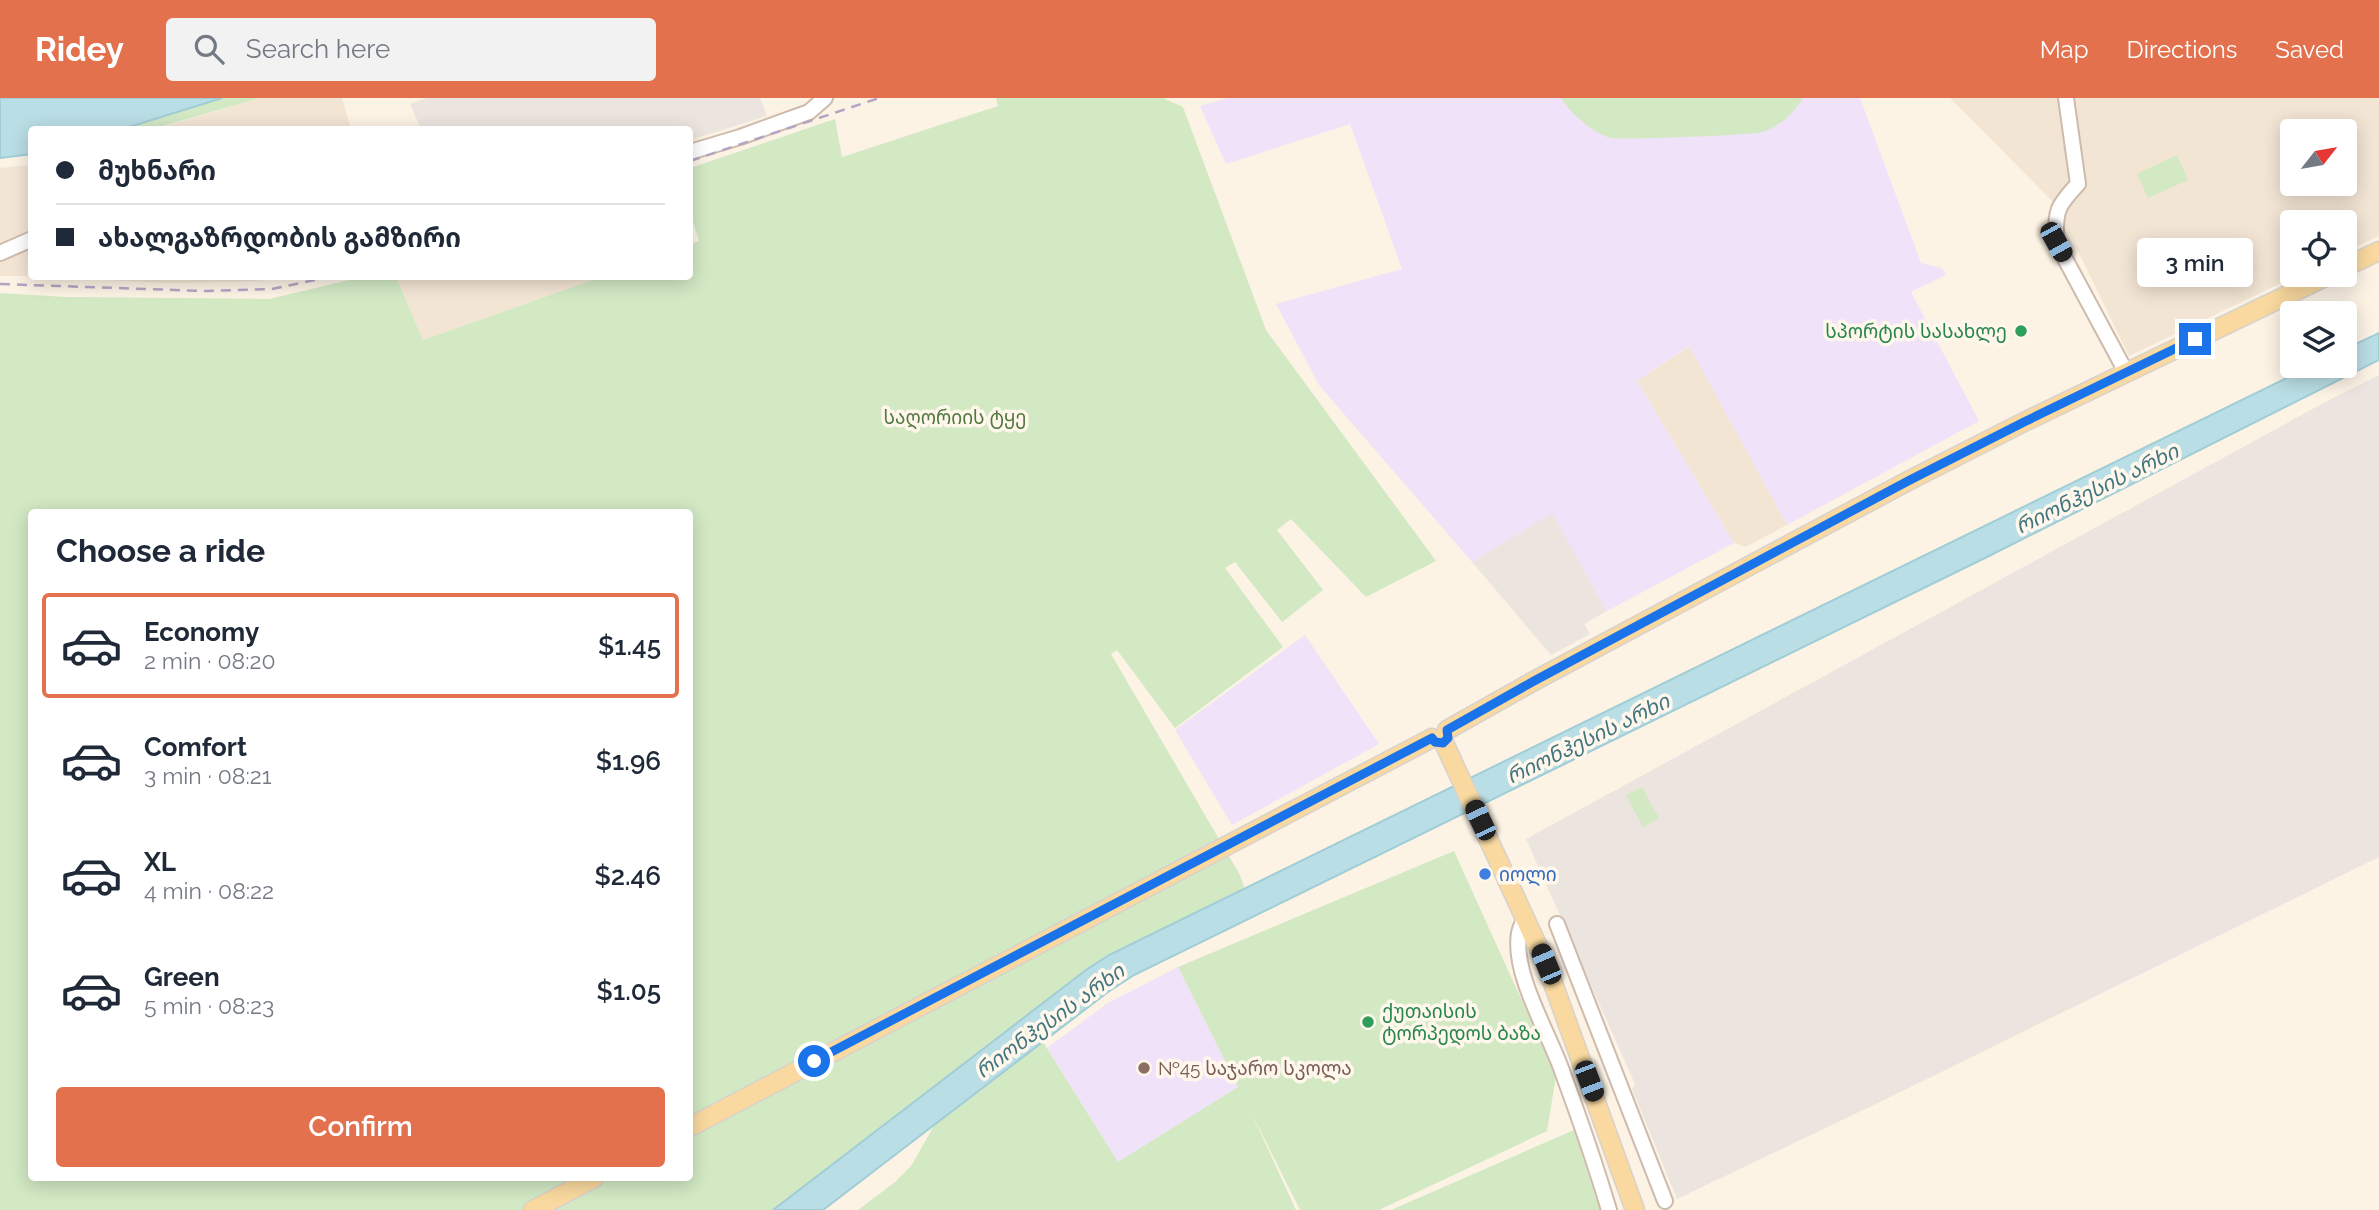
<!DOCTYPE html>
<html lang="en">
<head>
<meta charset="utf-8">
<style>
  :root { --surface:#fff; --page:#f2f2f3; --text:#1f2937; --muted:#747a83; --line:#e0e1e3; --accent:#e3714d }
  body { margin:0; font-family:Raleway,"Noto Sans Georgian",sans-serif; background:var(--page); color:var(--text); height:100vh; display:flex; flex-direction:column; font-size:26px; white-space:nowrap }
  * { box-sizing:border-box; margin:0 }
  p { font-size:23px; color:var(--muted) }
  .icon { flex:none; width:38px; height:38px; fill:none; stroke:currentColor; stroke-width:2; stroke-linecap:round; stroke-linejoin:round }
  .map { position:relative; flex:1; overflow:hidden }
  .drawer { position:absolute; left:28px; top:411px; width:665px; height:672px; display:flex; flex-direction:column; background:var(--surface); border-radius:7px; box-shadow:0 4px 18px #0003 }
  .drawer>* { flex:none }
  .hud { position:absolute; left:28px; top:28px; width:665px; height:154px; border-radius:7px; box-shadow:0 4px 18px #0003; display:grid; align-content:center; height:154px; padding:0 28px; background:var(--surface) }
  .needle { width:46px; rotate:59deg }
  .buttons { position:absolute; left:2280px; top:21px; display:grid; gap:14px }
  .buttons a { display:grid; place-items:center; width:77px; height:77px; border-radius:7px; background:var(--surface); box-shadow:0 4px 18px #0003; font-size:35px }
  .end { position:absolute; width:32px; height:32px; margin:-16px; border:9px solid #1a73e8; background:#fff; box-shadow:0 0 0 4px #fff }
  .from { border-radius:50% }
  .bubble { position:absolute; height:49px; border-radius:7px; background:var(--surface); box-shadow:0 4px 18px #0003; font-size:23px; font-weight:600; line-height:49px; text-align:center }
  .car { position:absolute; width:21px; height:42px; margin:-21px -10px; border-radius:9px; box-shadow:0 0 5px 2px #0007; background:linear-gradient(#222 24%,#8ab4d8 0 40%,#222 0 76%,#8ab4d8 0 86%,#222 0) }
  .hud b { display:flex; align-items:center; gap:24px; height:66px; font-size:26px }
  .hud b+b { border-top:2px solid var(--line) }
  .hud i { width:18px; height:18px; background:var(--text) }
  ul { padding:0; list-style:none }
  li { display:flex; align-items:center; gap:21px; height:105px; margin:0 14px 10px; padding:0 14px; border:4px solid transparent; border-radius:7px }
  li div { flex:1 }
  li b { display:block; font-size:26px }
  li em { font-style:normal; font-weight:600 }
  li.selected { border-color:var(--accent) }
  li>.icon { width:63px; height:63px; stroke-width:1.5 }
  h2 { padding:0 28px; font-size:32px; line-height:84px }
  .primary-button { display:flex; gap:14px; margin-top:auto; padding:14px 28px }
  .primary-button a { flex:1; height:80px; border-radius:7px; background:var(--accent); color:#fff; font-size:28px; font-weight:600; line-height:80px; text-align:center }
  header { display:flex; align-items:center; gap:42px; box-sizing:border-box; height:98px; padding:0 35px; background:var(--accent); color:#fff }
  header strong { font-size:33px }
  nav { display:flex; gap:38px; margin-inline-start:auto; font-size:24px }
  .search { width:490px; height:63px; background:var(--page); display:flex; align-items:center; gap:18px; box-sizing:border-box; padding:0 24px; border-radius:7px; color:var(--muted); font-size:26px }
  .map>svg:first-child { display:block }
</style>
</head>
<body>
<header>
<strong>Ridey</strong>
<div class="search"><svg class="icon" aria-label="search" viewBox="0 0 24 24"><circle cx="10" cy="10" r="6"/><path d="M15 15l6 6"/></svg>Search here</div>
<nav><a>Map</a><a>Directions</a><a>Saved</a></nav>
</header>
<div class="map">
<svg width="2379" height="1112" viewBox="0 0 2379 1112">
  <rect width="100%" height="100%" fill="#fcf3e5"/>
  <g fill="#f3e5d4" fill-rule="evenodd">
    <path d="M259 0H342L351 31 153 32Z"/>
    <path d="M1950 0H2379V138L2345 154V124H2292V177H2298L2129 258 2055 106ZM2292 33H2345V86H2292Z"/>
    <path d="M31 67V178H0V70Z"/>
    <path d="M33 179H292L254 183 173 185Z"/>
    <path d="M396 179H601L423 242Z"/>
    <path d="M1690 248 1787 427 1746 449 1734 445 1637 283Z"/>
  </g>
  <g fill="#ece5df">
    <path d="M427 0H760L767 18 690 42V32L421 31 410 6Z"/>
    <path d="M2379 277V759L1882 1003 1677 1101 1632 991 1635 986 1526 741 2329 302Z"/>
    <path d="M1552 414 1607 513 1584 526 1590 536 1551 557 1472 464Z"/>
  </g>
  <g fill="#f0e2f8">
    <path d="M1228 0H1860L1921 165 1942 170 1946 177 1911 194 1979 323 1787 427 1689 248 1637 283 1734 445 1607 513 1552 415 1472 464 1319 287 1276 206 1402 171 1350 26 1226 66 1200 8Z"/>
    <path d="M1305 537 1379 646 1232 727 1175 632Z"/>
    <path d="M1178 869 1238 989 1118 1064 1047 950 1108 905Z"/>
  </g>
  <g fill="#d2e9c4" fill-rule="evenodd">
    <path d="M222 0H259L153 31 123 32Z"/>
    <path d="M996 0H1163L1183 9 1266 232 1436 463 1366 499 1291 421 1277 432 1323 492 1282 524 1235 464 1225 470 1283 549 1175 630 1117 552 1111 556 1240 777 1245 792 1109 857 1086 872 773 1112H0V195L65 199 269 201 362 179H396L423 242 601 179 690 178V147L699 143 690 114V70L835 21 842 59 998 8ZM32 415H690V1080H32Z"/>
    <path d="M1561 0H1803C1791 18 1782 26 1763 34 1755 37 1621 42 1611 40 1594 36 1570 15 1561 0Z"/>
    <path d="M2177 57 2188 82 2148 100 2137 76Z"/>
    <path d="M1642 689 1659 720 1643 729 1626 697Z"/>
    <path d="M1454 753 1556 978 1547 1033 1379 1112H1300L1250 1012 1296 1112H858L895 1084 911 1068 935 1026 1043 944 1118 1064 1238 989 1178 869Z"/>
    <path d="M1574 1032 1600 1112H1391Z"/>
  </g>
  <g fill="#badee5" stroke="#a0cdd6" stroke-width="2">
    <path d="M0 0H222L123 31 32 32 31 56 0 60Z"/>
    <path d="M2379 235V262L1987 459 1134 877 1108 894 823 1112H773L1086 872 1109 857 2311 268H2345V251Z"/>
  </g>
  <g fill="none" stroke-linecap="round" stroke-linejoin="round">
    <g stroke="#cdbbac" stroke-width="18">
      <g id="minor">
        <path d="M2066 0 2078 86C2057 108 2055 113 2056 144L2126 274"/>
        <path d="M690 54 740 39 809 14 825 0"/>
        <path d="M0 155 32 141"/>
        <path d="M1525 820C1523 824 1520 830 1519 835 1512 876 1549 935 1562 973 1579 1019 1595 1065 1609 1112"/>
        <path d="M1557 826 1665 1103"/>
      </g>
    </g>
    <g stroke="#d8d1cd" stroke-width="21">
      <g id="major">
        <path d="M2345 169 2379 153"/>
        <path d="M1447 632 1534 583 1908 383 2024 324 2329 177"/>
        <path d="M1444 645 1546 866 1635 1112"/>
        <path d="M690 1029 1432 640"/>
        <path d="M533 1112 594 1080"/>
      </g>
    </g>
    <use href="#minor" stroke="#fff" stroke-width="14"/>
    <use href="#major" stroke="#f9d99f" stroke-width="18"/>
    <g stroke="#b6a4c5" stroke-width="2.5" stroke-dasharray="10 7" stroke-linecap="butt">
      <path d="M690 63 879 0"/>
      <path d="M0 186 205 193 272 191 334 178"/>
    </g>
  </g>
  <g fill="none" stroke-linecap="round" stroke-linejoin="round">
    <path stroke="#1a73e8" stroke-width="9" d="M814 963 1432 640 1435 644 1443 645 1448 640 1447 632 1534 583 1908 383 2024 324 2195 241"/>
  </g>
  <g fill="#2e9e5b" stroke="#fff7eb" stroke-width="2.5">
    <circle cx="2021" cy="233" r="7"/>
    <circle cx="1368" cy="924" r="7"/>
  </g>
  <circle fill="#3f7fe0" stroke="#fff7eb" stroke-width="2.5" cx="1485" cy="776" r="7"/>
  <circle fill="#8d6e63" stroke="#fff7eb" stroke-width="2.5" cx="1144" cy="970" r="7"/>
  <g text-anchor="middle" stroke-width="7" stroke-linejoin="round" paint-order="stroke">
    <g font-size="19" fill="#27864d" stroke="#fff7eb" text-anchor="end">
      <text x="2007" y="240">სპორტის სასახლე</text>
      <text x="1382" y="920" text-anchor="start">ქუთაისის<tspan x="1382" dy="22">ტორპედოს ბაზა</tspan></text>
    </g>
    <g font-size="19" fill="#537942" stroke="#fff7eb">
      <text x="955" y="326">საღორიის ტყე</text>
    </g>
    <g font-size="19" fill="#366cbe" stroke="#fff7eb" text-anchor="start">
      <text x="1499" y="783">იოლი</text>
    </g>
    <g font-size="19" fill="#785e54" stroke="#fff7eb" text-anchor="start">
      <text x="1158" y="977">№45 საჯარო სკოლა</text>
    </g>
    <g font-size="21" font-style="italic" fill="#427580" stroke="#fff7eb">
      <text transform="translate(2097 391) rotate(-26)" y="7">რიონჰესის არხი</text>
      <text transform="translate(1588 641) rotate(-26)" y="7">რიონჰესის არხი</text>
      <text transform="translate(1050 923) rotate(-36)" y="7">რიონჰესის არხი</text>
    </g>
  </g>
</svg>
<div class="buttons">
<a><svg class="needle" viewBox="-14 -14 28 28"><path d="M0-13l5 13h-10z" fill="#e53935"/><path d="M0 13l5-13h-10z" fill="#747a83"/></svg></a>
<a><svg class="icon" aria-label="locate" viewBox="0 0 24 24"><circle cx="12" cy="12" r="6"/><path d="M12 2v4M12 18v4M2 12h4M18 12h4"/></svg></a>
<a><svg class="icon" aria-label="layers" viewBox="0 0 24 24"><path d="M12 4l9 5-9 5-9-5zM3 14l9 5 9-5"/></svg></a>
</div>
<i class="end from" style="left:814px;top:963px"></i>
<i class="end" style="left:2195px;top:241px"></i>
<div class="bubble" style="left:2137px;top:140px;width:116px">3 min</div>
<i class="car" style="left:2056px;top:144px;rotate:151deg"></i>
<i class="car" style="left:1480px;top:722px;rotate:335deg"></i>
<i class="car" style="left:1546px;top:866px;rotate:337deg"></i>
<i class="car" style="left:1589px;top:983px;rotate:159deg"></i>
<div class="hud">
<b><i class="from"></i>მუხნარი</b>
<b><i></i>ახალგაზრდობის გამზირი</b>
</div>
<section class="drawer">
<h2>Choose a ride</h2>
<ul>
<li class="selected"><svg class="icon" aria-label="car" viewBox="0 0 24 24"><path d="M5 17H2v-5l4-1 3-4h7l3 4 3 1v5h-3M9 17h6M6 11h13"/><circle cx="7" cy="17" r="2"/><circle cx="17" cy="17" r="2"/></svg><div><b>Economy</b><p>2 min · 08:20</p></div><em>$1.45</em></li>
<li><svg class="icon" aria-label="car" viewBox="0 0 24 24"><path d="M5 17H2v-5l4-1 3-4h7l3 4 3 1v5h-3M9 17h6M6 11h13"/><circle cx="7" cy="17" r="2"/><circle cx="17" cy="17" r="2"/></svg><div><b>Comfort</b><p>3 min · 08:21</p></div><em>$1.96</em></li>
<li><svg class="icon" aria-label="car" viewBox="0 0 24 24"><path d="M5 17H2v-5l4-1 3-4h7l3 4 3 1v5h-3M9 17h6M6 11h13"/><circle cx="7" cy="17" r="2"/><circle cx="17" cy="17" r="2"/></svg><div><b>XL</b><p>4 min · 08:22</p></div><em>$2.46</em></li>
<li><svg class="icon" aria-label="car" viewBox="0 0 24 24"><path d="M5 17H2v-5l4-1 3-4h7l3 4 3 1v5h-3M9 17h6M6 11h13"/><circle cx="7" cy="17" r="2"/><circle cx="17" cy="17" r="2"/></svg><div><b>Green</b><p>5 min · 08:23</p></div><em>$1.05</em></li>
</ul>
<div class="primary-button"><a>Confirm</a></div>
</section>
</div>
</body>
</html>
